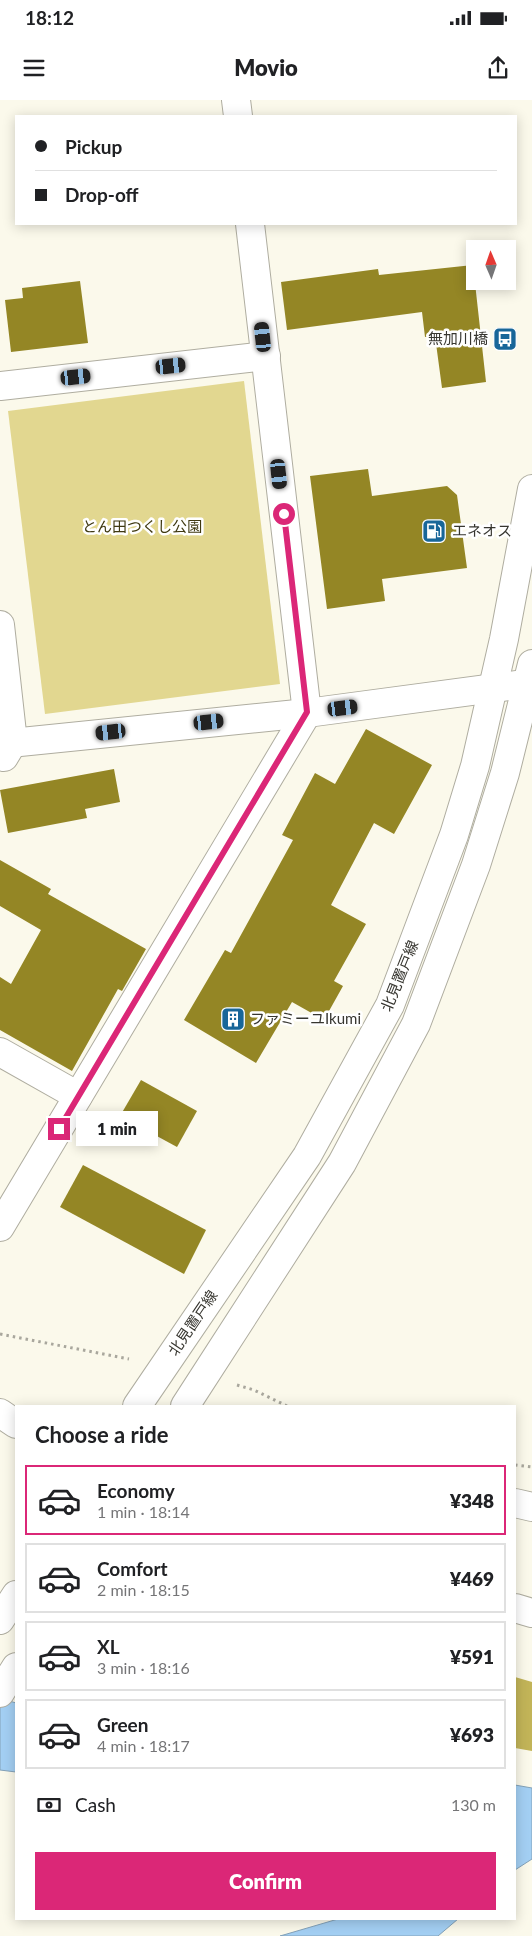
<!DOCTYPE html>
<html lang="en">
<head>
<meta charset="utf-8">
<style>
  :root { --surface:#fff; --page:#f2f2f2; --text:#202124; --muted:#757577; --line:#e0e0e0; --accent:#db2777 }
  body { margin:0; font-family:Lato,"Noto Sans JP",sans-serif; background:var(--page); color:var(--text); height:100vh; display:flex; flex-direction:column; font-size:19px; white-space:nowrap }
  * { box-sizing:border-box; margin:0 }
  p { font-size:16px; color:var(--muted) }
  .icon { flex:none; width:28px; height:28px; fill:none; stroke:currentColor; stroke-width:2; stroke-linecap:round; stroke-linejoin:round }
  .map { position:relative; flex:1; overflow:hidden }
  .details { position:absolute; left:15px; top:1305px; width:501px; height:515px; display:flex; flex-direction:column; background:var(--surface); border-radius:0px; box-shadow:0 2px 12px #0003 }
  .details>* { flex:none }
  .guide { position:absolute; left:15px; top:15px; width:502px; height:110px; border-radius:0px; box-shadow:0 2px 12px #0003; display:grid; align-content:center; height:110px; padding:0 20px; background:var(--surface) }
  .needle { width:32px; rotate:358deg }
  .controls { position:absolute; left:466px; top:140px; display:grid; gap:10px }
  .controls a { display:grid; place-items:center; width:50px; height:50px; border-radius:0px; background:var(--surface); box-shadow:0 2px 12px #0003; font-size:25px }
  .end { position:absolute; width:22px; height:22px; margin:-11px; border:6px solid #db2777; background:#fff; box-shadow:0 0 0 2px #fff }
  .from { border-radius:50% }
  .bubble { position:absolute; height:35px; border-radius:0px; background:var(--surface); box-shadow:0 2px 12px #0003; font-size:16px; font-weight:800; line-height:35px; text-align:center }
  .car { position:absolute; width:15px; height:30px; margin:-15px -8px; border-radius:6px; box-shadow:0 0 4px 1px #0007; background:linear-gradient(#222 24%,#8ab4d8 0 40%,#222 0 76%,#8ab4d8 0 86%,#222 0) }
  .guide b { display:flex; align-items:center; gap:18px; height:48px; font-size:19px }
  .guide b+b { border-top:1px solid var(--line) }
  .guide i { width:12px; height:12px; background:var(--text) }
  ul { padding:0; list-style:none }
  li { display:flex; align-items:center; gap:15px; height:70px; margin:0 10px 8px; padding:0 10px; border:2px solid var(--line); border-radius:0px }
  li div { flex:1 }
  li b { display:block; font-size:19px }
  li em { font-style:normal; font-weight:800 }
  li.selected { border-color:var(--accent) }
  li>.icon { width:45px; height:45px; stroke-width:1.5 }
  h2 { padding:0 20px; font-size:22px; line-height:60px }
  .pay { display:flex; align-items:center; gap:12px; height:55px; padding:0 20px; font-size:19px }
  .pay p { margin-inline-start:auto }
  .button { display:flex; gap:10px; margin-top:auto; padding:10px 20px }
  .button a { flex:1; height:58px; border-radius:0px; background:var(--accent); color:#fff; font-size:20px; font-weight:800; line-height:58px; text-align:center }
  .status { display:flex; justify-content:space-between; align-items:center; height:35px; padding:0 25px; background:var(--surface); direction:ltr }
  .status svg { height:14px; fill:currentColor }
  header { display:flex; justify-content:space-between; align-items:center; height:65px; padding:0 20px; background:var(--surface); font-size:22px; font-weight:800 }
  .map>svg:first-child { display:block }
</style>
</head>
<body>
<div class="status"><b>18:12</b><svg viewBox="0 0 49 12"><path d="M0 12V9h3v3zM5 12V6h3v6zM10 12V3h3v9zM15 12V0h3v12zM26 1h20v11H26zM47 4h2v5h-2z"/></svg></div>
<header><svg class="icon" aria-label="menu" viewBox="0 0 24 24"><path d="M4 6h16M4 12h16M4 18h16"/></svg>Movio<svg class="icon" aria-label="share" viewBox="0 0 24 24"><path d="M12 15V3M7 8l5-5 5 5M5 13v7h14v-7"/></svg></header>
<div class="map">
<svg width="532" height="1836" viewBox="0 0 532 1836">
  <rect width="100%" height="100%" fill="#fbf9eb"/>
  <path fill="#e2d790" d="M244 281 280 584 45 614 8 311Z"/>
  <path fill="#c2b458" d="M515 1577 532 1582V1651L515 1648Z"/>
  <g fill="#a3cff3" stroke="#83a1b8">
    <path d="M0 1598 16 1603V1672L0 1670Z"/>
    <path d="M515 1685 532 1688V1759L515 1770Z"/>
    <path d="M338 1819H458L438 1836H280Z"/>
  </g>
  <g fill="#948625">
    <path d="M473 165 486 282 442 288 435 236 425 237 422 212 287 230 281 182 378 169 379 175Z"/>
    <path d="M80 181 88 243 11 252 5 200 23 198 22 188Z"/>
    <path d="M368 369 372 396 447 386 457 395 467 468 382 479 385 501 327 509 310 376Z"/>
    <path d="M366 629 432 665 394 734 374 723 331 805 366 824 334 881 343 886 324 920 292 902 256 963 184 920 225 850 231 853 293 740 282 735 315 673 335 684Z"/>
    <path d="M114 669 120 702 85 709 87 718 8 733 0 690Z"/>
    <path d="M0 760 51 789 48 794 146 849 122 891 118 889 72 971 0 930V877L11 884 41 830 0 806Z"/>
    <path d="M141 980 197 1011 177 1047 120 1016Z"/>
    <path d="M83 1065 206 1130 184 1174 60 1107Z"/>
  </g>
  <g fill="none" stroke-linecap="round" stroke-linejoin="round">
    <g stroke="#afada0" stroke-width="30">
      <g id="minor">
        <path d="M236 0 238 16"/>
        <path d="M0 286 266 256"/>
        <path d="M0 525 13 642 4 657"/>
        <path d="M0 644 307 613 532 583"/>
        <path d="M0 952 78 996"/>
        <path d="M0 1127 307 613 250 124"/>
        <path d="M0 1313 16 1324"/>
        <path d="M515 1403 532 1407"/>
        <path d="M515 1508 532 1513"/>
      </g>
    </g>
    <g stroke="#afada0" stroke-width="30">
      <g id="major">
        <path d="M137 1306 307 1056 390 905 454 735 475 666 504 539 532 389"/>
        <path d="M185 1306 342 1063 416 924 476 765 505 673 532 564"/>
        <path d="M0 1520 16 1495"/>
        <path d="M0 1593 16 1567"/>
      </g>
    </g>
    <g stroke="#a9a79d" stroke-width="3" stroke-dasharray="2.5 4" stroke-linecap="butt">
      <path d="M0 1234 129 1259"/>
      <path d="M237 1285 254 1290 287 1306"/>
      <path d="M515 1365 532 1367"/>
    </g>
    <use href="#minor" stroke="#fff" stroke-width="28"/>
    <use href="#major" stroke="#fff" stroke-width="28"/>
  </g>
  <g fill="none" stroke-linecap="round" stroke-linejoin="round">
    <path stroke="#db2777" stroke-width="6" d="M59 1029 307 612 284 414"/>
  </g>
  <defs>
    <g id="bus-square" transform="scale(1.25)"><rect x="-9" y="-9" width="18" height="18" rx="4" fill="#186699" stroke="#fff"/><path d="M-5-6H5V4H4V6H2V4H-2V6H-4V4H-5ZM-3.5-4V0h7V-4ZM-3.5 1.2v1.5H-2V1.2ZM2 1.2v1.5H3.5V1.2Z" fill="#fff"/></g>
    <g id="fuel-square" transform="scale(1.25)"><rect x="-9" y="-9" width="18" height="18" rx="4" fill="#186699" stroke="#fff"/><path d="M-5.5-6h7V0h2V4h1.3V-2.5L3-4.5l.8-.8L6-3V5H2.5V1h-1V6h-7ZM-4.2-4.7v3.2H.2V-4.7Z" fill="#fff"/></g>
    <g id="building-square" transform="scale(1.25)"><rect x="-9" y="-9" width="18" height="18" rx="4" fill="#186699" stroke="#fff"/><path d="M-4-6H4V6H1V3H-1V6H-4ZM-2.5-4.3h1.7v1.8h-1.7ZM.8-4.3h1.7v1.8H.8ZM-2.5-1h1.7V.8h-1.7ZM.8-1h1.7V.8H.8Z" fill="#fff"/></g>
  </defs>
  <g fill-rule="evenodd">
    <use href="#bus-square" x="505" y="239"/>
    <use href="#fuel-square" x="434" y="431"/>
    <use href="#building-square" x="233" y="919"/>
  </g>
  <g text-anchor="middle" stroke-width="5" stroke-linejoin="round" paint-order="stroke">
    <g font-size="15" fill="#373630" stroke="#fff" text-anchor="start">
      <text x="488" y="244" text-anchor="end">無加川橋</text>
      <text x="452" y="436">エネオス</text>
      <text x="250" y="924">ファミーユIkumi</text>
    </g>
    <g font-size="15" fill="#3f3911" stroke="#fff">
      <text x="142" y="432">とん田つくし公園</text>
    </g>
    <g font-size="15" fill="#373630" stroke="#fff">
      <text transform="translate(400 876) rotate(-68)" y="5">北見置戸線</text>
      <text transform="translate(193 1223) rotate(-56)" y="5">北見置戸線</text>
    </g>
  </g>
</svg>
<div class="controls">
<a><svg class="needle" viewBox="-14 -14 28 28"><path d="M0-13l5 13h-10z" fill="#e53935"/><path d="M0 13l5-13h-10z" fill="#757577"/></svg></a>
</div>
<i class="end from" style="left:284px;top:414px"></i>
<i class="end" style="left:59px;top:1029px"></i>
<div class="bubble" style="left:76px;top:1011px;width:82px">1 min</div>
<i class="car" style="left:263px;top:237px;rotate:354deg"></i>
<i class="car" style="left:171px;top:266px;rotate:84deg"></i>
<i class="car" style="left:76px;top:277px;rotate:84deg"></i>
<i class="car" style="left:279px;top:374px;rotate:174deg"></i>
<i class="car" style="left:343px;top:608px;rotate:83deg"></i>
<i class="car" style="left:209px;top:622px;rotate:84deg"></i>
<i class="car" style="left:111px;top:632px;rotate:264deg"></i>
<div class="guide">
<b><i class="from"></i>Pickup</b>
<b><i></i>Drop-off</b>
</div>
<section class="details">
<h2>Choose a ride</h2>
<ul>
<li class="selected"><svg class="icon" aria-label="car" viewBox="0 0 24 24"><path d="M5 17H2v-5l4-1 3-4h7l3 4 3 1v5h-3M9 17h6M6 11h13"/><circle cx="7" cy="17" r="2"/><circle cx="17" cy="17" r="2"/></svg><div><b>Economy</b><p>1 min · 18:14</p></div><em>¥348</em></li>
<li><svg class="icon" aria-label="car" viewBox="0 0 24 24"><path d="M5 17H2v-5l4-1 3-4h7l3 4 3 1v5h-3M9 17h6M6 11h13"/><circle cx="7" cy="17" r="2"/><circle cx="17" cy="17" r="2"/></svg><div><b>Comfort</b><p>2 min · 18:15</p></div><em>¥469</em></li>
<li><svg class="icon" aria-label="car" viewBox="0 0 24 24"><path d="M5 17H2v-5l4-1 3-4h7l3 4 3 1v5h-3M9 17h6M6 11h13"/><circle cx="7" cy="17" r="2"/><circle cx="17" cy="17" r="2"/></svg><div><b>XL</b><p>3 min · 18:16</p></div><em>¥591</em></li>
<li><svg class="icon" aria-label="car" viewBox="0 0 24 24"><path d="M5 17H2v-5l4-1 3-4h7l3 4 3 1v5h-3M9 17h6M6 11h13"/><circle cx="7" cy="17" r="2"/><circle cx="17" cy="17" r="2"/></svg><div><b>Green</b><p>4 min · 18:17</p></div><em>¥693</em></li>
</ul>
<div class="pay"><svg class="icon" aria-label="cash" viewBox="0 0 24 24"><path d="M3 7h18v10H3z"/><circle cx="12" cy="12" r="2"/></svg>Cash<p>130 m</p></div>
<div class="button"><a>Confirm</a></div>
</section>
</div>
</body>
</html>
